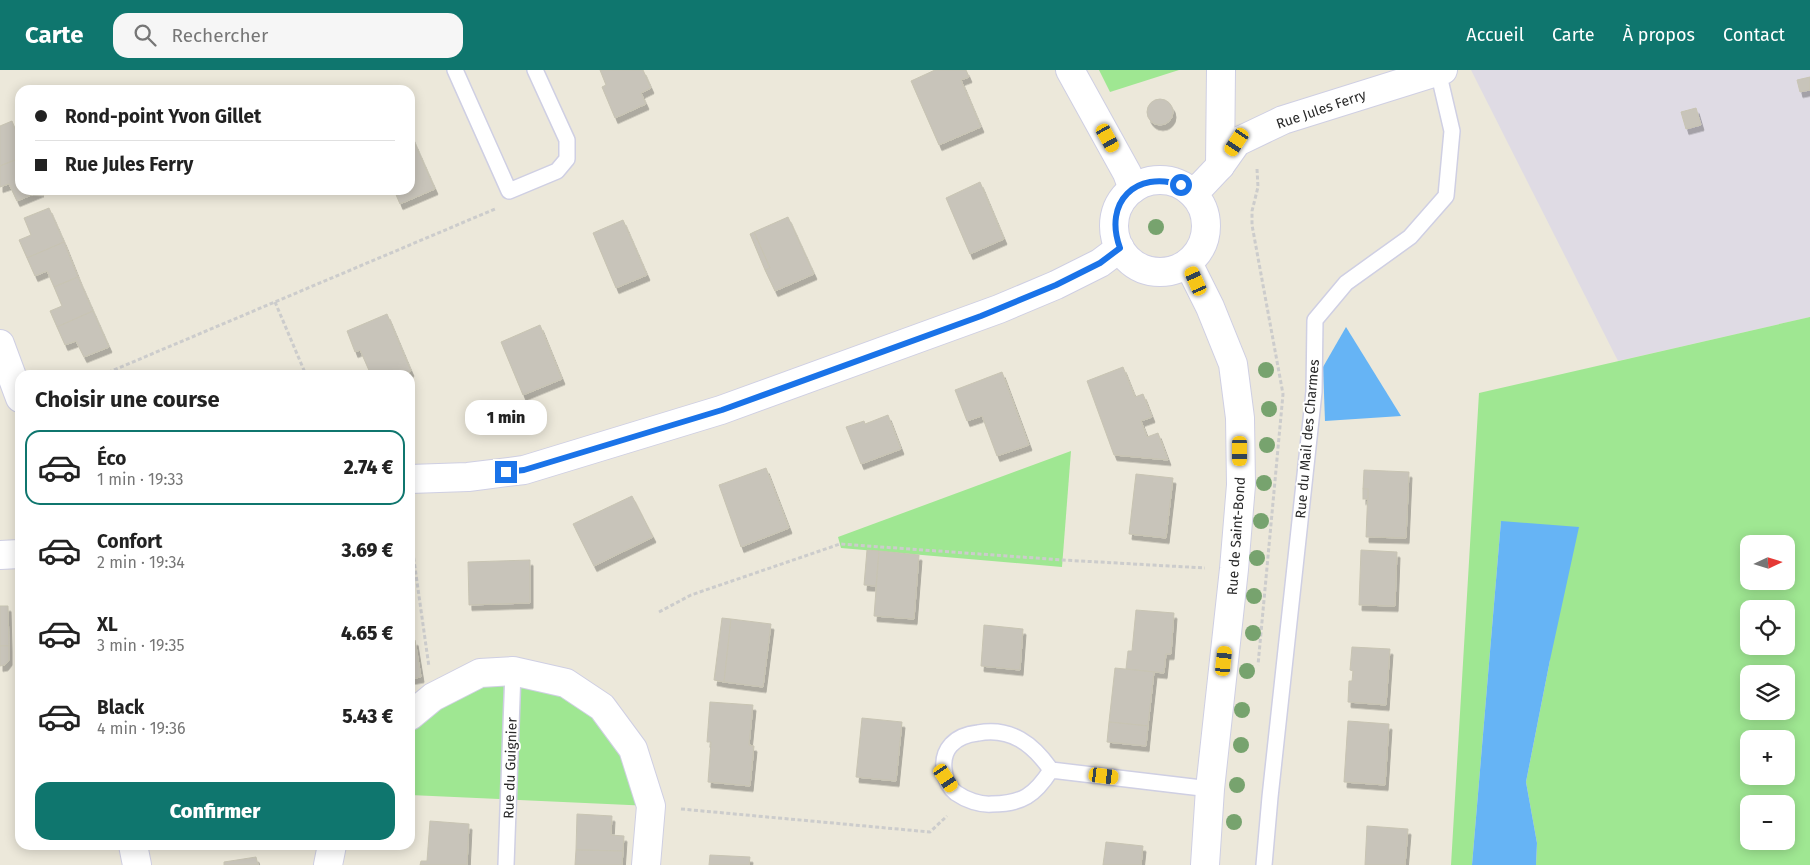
<!DOCTYPE html>
<html lang="fr">
<head>
<meta charset="utf-8">
<style>
  :root { --surface:#fff; --page:#f6f6f6; --text:#222; --muted:#767676; --line:#e0e0e0; --accent:#0f766e }
  body { margin:0; font-family:"Fira Sans",sans-serif; background:var(--page); color:var(--text); height:100vh; display:flex; flex-direction:column; font-size:19px; white-space:nowrap }
  * { box-sizing:border-box; margin:0 }
  p { font-size:16px; color:var(--muted) }
  .icon { flex:none; width:28px; height:28px; fill:none; stroke:currentColor; stroke-width:2; stroke-linecap:round; stroke-linejoin:round }
  .map { position:relative; flex:1; overflow:hidden }
  .details { position:absolute; left:15px; top:300px; width:400px; height:480px; display:flex; flex-direction:column; background:var(--surface); border-radius:15px; box-shadow:0 2px 12px #0003 }
  .details>* { flex:none }
  .guide { position:absolute; left:15px; top:15px; width:400px; height:110px; border-radius:15px; box-shadow:0 2px 12px #0003; display:grid; align-content:center; height:110px; padding:0 20px; background:var(--surface) }
  .needle { width:32px; rotate:86deg }
  .buttons { position:absolute; left:1740px; top:465px; display:grid; gap:10px }
  .buttons a { display:grid; place-items:center; width:55px; height:55px; border-radius:10px; background:var(--surface); box-shadow:0 2px 12px #0003; font-size:25px }
  .end { position:absolute; width:22px; height:22px; margin:-11px; border:6px solid #1a73e8; background:#fff; box-shadow:0 0 0 2px #fff }
  .from { border-radius:50% }
  .bubble { position:absolute; height:35px; border-radius:15px; background:var(--surface); box-shadow:0 2px 12px #0003; font-size:16px; font-weight:800; line-height:35px; text-align:center }
  .car { position:absolute; width:15px; height:30px; margin:-15px -8px; border-radius:6px; box-shadow:0 0 4px 1px #0007; background:linear-gradient(#f5c518 24%,#345 0 40%,#f5c518 0 76%,#345 0 86%,#f5c518 0) }
  .guide b { display:flex; align-items:center; gap:18px; height:48px; font-size:19px }
  .guide b+b { border-top:1px solid var(--line) }
  .guide i { width:12px; height:12px; background:var(--text) }
  ul { padding:0; list-style:none }
  li { display:flex; align-items:center; gap:15px; height:75px; margin:0 10px 8px; padding:0 10px; border:2px solid transparent; border-radius:15px }
  li div { flex:1 }
  li b { display:block; font-size:19px }
  li em { font-style:normal; font-weight:800 }
  li.current { border-color:var(--accent) }
  li>.icon { width:45px; height:45px; stroke-width:1.5 }
  h2 { padding:0 20px; font-size:22px; line-height:60px }
  .primary-button { display:flex; gap:10px; margin-top:auto; padding:10px 20px }
  .primary-button a { flex:1; height:58px; border-radius:15px; background:var(--accent); color:#fff; font-size:20px; font-weight:800; line-height:58px; text-align:center }
  header { display:flex; align-items:center; gap:30px; box-sizing:border-box; height:70px; padding:0 25px; background:var(--accent); color:#fff }
  header strong { font-size:24px }
  nav { display:flex; gap:28px; margin-inline-start:auto; font-size:18px }
  .search { width:350px; height:45px; background:var(--page); display:flex; align-items:center; gap:12px; box-sizing:border-box; padding:0 18px; border-radius:15px; color:var(--muted); font-size:19px }
  .map>svg:first-child { display:block }
</style>
</head>
<body>
<header>
<strong>Carte</strong>
<div class="search"><svg class="icon" aria-label="search" viewBox="0 0 24 24"><circle cx="10" cy="10" r="6"/><path d="M15 15l6 6"/></svg>Rechercher</div>
<nav><a>Accueil</a><a>Carte</a><a>À propos</a><a>Contact</a></nav>
</header>
<div class="map">
<svg width="1810" height="795" viewBox="0 0 1810 795">
  <defs>
    <filter id="shadow"><feDropShadow dx="3" dy="5.5" stdDeviation="0" flood-color="#0004"/></filter>
  </defs>
  <rect width="100%" height="100%" fill="#ece8da"/>
  <path fill="#dfdbe4" d="M1471 0H1810V247L1618 291Z"/>
  <g fill="#9fe792" fill-rule="evenodd">
    <path d="M1099 0H1179L1110 22Z"/>
    <path d="M1810 247V795H1536L1537 773 1526 712 1550 590 1501 451 1472 795H1451L1479 323ZM1749 474H1786V511H1749ZM1749 539H1786V576H1749ZM1749 604H1786V641H1749ZM1749 669H1786V706H1749ZM1749 734H1786V771H1749Z"/>
    <path d="M1071 381 1062 497 841 478 838 467Z"/>
    <path d="M480 603 602 637 651 736 410 725V646Z"/>
  </g>
  <g fill="#66b4f5">
    <path d="M1346 257 1401 346 1325 351 1323 297Z"/>
    <path d="M1501 451 1579 457 1550 590 1526 712 1537 773 1536 795H1472Z"/>
  </g>
  <g fill="#c8c4ba" stroke="#c8c4b3" filter="url(#shadow)">
    <path d="M600 0H643L651 18 641 23 646 34 615 48 602 17 606 15Z"/>
    <path d="M935 0H966L969 7 961 10 981 57 939 75 911 11Z"/>
    <path d="M1810 7V20L1800 22 1797 10Z"/>
    <circle cx="1160" cy="42" r="13"/>
    <path d="M1696 38 1701 55 1686 59 1681 42Z"/>
    <path d="M12 51 20 71V88L0 96V56Z"/>
    <path d="M411 65 435 119 400 134 394 120H410Z"/>
    <path d="M20 88V120L41 121 17 131 9 114 0 117V96Z"/>
    <path d="M980 112 1004 169 970 184 946 128Z"/>
    <path d="M49 138 64 172 27 188 19 170 31 165 24 148Z"/>
    <path d="M788 147 814 204 775 221 765 200 770 198 754 162Z"/>
    <path d="M623 150 647 205 616 218 593 163Z"/>
    <path d="M754 162 770 198 765 200 750 164Z"/>
    <path d="M64 172 78 207 54 217 47 201 35 206 27 188Z"/>
    <path d="M78 207 93 241 57 257 50 241 62 236 54 217Z"/>
    <path d="M93 241 109 277 84 287 76 271 65 275 57 257Z"/>
    <path d="M387 244 411 301 402 305H371L360 280 355 282 347 261Z"/>
    <path d="M540 255 562 309 523 325 501 272Z"/>
    <path d="M1123 297 1135 327 1143 324 1152 347 1141 351 1147 367 1158 363 1168 390 1114 385 1087 311Z"/>
    <path d="M1002 302 1029 375 997 386 982 346 967 351 955 320Z"/>
    <path d="M888 345 901 379 861 394 846 357 864 351 865 354Z"/>
    <path d="M766 398 789 458 741 477 719 415Z"/>
    <path d="M1364 400 1409 402 1406 468 1366 467 1368 419H1363Z"/>
    <path d="M1136 404 1173 408 1166 468 1129 464Z"/>
    <rect x="1363" y="419" width="5" height="10"/>
    <path d="M632 426 653 467 594 496 573 454Z"/>
    <path d="M867 480 879 481 876 516 864 515Z"/>
    <path d="M1361 480 1397 482 1395 536 1359 535Z"/>
    <path d="M879 481 919 485 914 549 874 546Z"/>
    <path d="M530 490V533L469 535 468 492Z"/>
    <path d="M0 536H8L9 576H0Z"/>
    <path d="M1136 540 1174 543 1171 584H1166L1164 603 1126 599 1128 581H1132Z"/>
    <path d="M722 548 731 549 724 612 714 610Z"/>
    <path d="M731 549 771 554 763 617 724 612Z"/>
    <path d="M984 555 1023 559 1020 600 981 596Z"/>
    <path d="M415 570 421 607 410 609V571Z"/>
    <path d="M0 576H9V590L5 595 0 596Z"/>
    <path d="M1352 577 1390 579 1386 635 1348 632 1349 611H1352L1353 601 1350 600Z"/>
    <path d="M1115 598 1154 602 1148 656 1109 652Z"/>
    <path d="M710 632 753 635 749 675 754 676 750 716 708 712 711 672H707Z"/>
    <path d="M862 648 902 652 896 711 856 707Z"/>
    <path d="M1348 651 1389 654 1385 715 1344 712Z"/>
    <path d="M1109 652 1148 656 1146 676 1107 672Z"/>
    <path d="M17 686H20V729Z"/>
    <path d="M577 744 612 746 611 765 624 766 623 781 576 780Z"/>
    <path d="M430 751 469 754 467 795H420L421 791H427Z"/>
    <path d="M1367 756 1408 759 1405 795H1365Z"/>
    <path d="M1106 772 1143 776 1141 795H1103Z"/>
    <path d="M576 780 623 781 622 795H575Z"/>
    <path d="M710 785 750 787 749 795H709Z"/>
    <path d="M256 787 258 795H224V792Z"/>
  </g>
  <g fill="none" stroke-linecap="round" stroke-linejoin="round">
    <g stroke="#cfcfe3" stroke-width="18">
      <g id="lane">
        <path d="M455 0 509 121 557 101 567 89V70L535 0"/>
        <path d="M1051 700C1035 725 1022 734 992 734 980 735 966 730 956 723 943 713 939 688 951 675 958 667 968 664 978 663 1011 657 1033 674 1051 700L1210 719"/>
        <path d="M506 795 513 601"/>
        <path d="M1264 795 1270 727 1314 322 1315 250 1346 213 1410 167 1446 126 1452 61 1438 1"/>
      </g>
    </g>
    <g stroke="#cfcfe3" stroke-width="30">
      <g id="street">
        <path d="M1070 0 1127 103 1133 119"/>
        <path d="M1220 96 1221 0"/>
        <circle cx="1160" cy="156" r="46"/>
        <path d="M1192 123 1203 114 1220 96 1237 72 1283 50 1443 0"/>
        <path d="M1188 193 1210 237 1233 294 1240 348 1241 415 1234 499 1210 719 1205 795"/>
        <path d="M0 274 20 328"/>
        <path d="M410 409 468 407 524 400 721 340 999 239 1056 215 1100 193 1120 178"/>
        <path d="M0 485 20 484"/>
        <path d="M410 646 433 627 480 603 513 601 566 613 602 637 633 679 651 736 646 795"/>
        <path d="M133 775 137 795"/>
        <path d="M328 795 332 775"/>
      </g>
    </g>
    <g stroke="#ccc" stroke-width="3" stroke-dasharray="4 2.5" stroke-linecap="butt">
      <path d="M1257 99 1258 117 1252 141V155L1283 324 1258 595"/>
      <path d="M275 232 306 305"/>
      <path d="M102 305 495 139"/>
      <path d="M410 462 429 597"/>
      <path d="M410 507 416 506"/>
      <path d="M659 542 691 525 840 474 1063 490 1205 498"/>
      <path d="M681 739 930 762 947 746"/>
    </g>
    <use href="#lane" stroke="#fff" stroke-width="15"/>
    <use href="#street" stroke="#fff" stroke-width="28"/>
  </g>
  <g fill="#77a36e">
    <circle cx="1156" cy="157" r="8"/>
    <circle cx="1266" cy="300" r="8"/>
    <circle cx="1269" cy="339" r="8"/>
    <circle cx="1267" cy="375" r="8"/>
    <circle cx="1264" cy="413" r="8"/>
    <circle cx="1261" cy="451" r="8"/>
    <circle cx="1257" cy="488" r="8"/>
    <circle cx="1254" cy="526" r="8"/>
    <circle cx="1253" cy="563" r="8"/>
    <circle cx="1247" cy="601" r="8"/>
    <circle cx="1242" cy="640" r="8"/>
    <circle cx="1241" cy="675" r="8"/>
    <circle cx="1237" cy="715" r="8"/>
    <circle cx="1234" cy="752" r="8"/>
  </g>
  <g fill="none" stroke-linecap="round" stroke-linejoin="round">
    <path stroke="#1a73e8" stroke-width="6" d="M506 402 524 400 722 340 981 246 1056 215 1100 193 1120 178C1103 132 1136 100 1181 115"/>
  </g>
  <g text-anchor="middle" stroke-width="4" stroke-linejoin="round" paint-order="stroke">
    <g font-size="14" fill="#292929" stroke="#fff">
      <text transform="translate(1321 39) rotate(-19)" y="5">Rue Jules Ferry</text>
      <text transform="translate(1307 369) rotate(-85)" y="5">Rue du Mail des Charmes</text>
      <text transform="translate(1236 466) rotate(-86)" y="5">Rue de Saint-Bond</text>
      <text transform="translate(510 698) rotate(-88)" y="5">Rue du Guignier</text>
    </g>
  </g>
</svg>
<div class="buttons">
<a><svg class="needle" viewBox="-14 -14 28 28"><path d="M0-13l5 13h-10z" fill="#e53935"/><path d="M0 13l5-13h-10z" fill="#767676"/></svg></a>
<a><svg class="icon" aria-label="locate" viewBox="0 0 24 24"><circle cx="12" cy="12" r="6"/><path d="M12 2v4M12 18v4M2 12h4M18 12h4"/></svg></a>
<a><svg class="icon" aria-label="layers" viewBox="0 0 24 24"><path d="M12 4l9 5-9 5-9-5zM3 14l9 5 9-5"/></svg></a>
<a>+</a>
<a>−</a>
</div>
<i class="end from" style="left:1181px;top:115px"></i>
<i class="end" style="left:506px;top:402px"></i>
<div class="bubble" style="left:465px;top:330px;width:82px">1 min</div>
<i class="car" style="left:1108px;top:68px;rotate:151deg"></i>
<i class="car" style="left:1237px;top:72px;rotate:214deg"></i>
<i class="car" style="left:1196px;top:211px;rotate:336deg"></i>
<i class="car" style="left:1240px;top:381px;rotate:180deg"></i>
<i class="car" style="left:1224px;top:591px;rotate:6deg"></i>
<i class="car" style="left:1104px;top:706px;rotate:97deg"></i>
<i class="car" style="left:946px;top:708px;rotate:146deg"></i>
<div class="guide">
<b><i class="from"></i>Rond-point Yvon Gillet</b>
<b><i></i>Rue Jules Ferry</b>
</div>
<section class="details">
<h2>Choisir une course</h2>
<ul>
<li class="current"><svg class="icon" aria-label="car" viewBox="0 0 24 24"><path d="M5 17H2v-5l4-1 3-4h7l3 4 3 1v5h-3M9 17h6M6 11h13"/><circle cx="7" cy="17" r="2"/><circle cx="17" cy="17" r="2"/></svg><div><b>Éco</b><p>1 min · 19:33</p></div><em>2.74 €</em></li>
<li><svg class="icon" aria-label="car" viewBox="0 0 24 24"><path d="M5 17H2v-5l4-1 3-4h7l3 4 3 1v5h-3M9 17h6M6 11h13"/><circle cx="7" cy="17" r="2"/><circle cx="17" cy="17" r="2"/></svg><div><b>Confort</b><p>2 min · 19:34</p></div><em>3.69 €</em></li>
<li><svg class="icon" aria-label="car" viewBox="0 0 24 24"><path d="M5 17H2v-5l4-1 3-4h7l3 4 3 1v5h-3M9 17h6M6 11h13"/><circle cx="7" cy="17" r="2"/><circle cx="17" cy="17" r="2"/></svg><div><b>XL</b><p>3 min · 19:35</p></div><em>4.65 €</em></li>
<li><svg class="icon" aria-label="car" viewBox="0 0 24 24"><path d="M5 17H2v-5l4-1 3-4h7l3 4 3 1v5h-3M9 17h6M6 11h13"/><circle cx="7" cy="17" r="2"/><circle cx="17" cy="17" r="2"/></svg><div><b>Black</b><p>4 min · 19:36</p></div><em>5.43 €</em></li>
</ul>
<div class="primary-button"><a>Confirmer</a></div>
</section>
</div>
</body>
</html>
